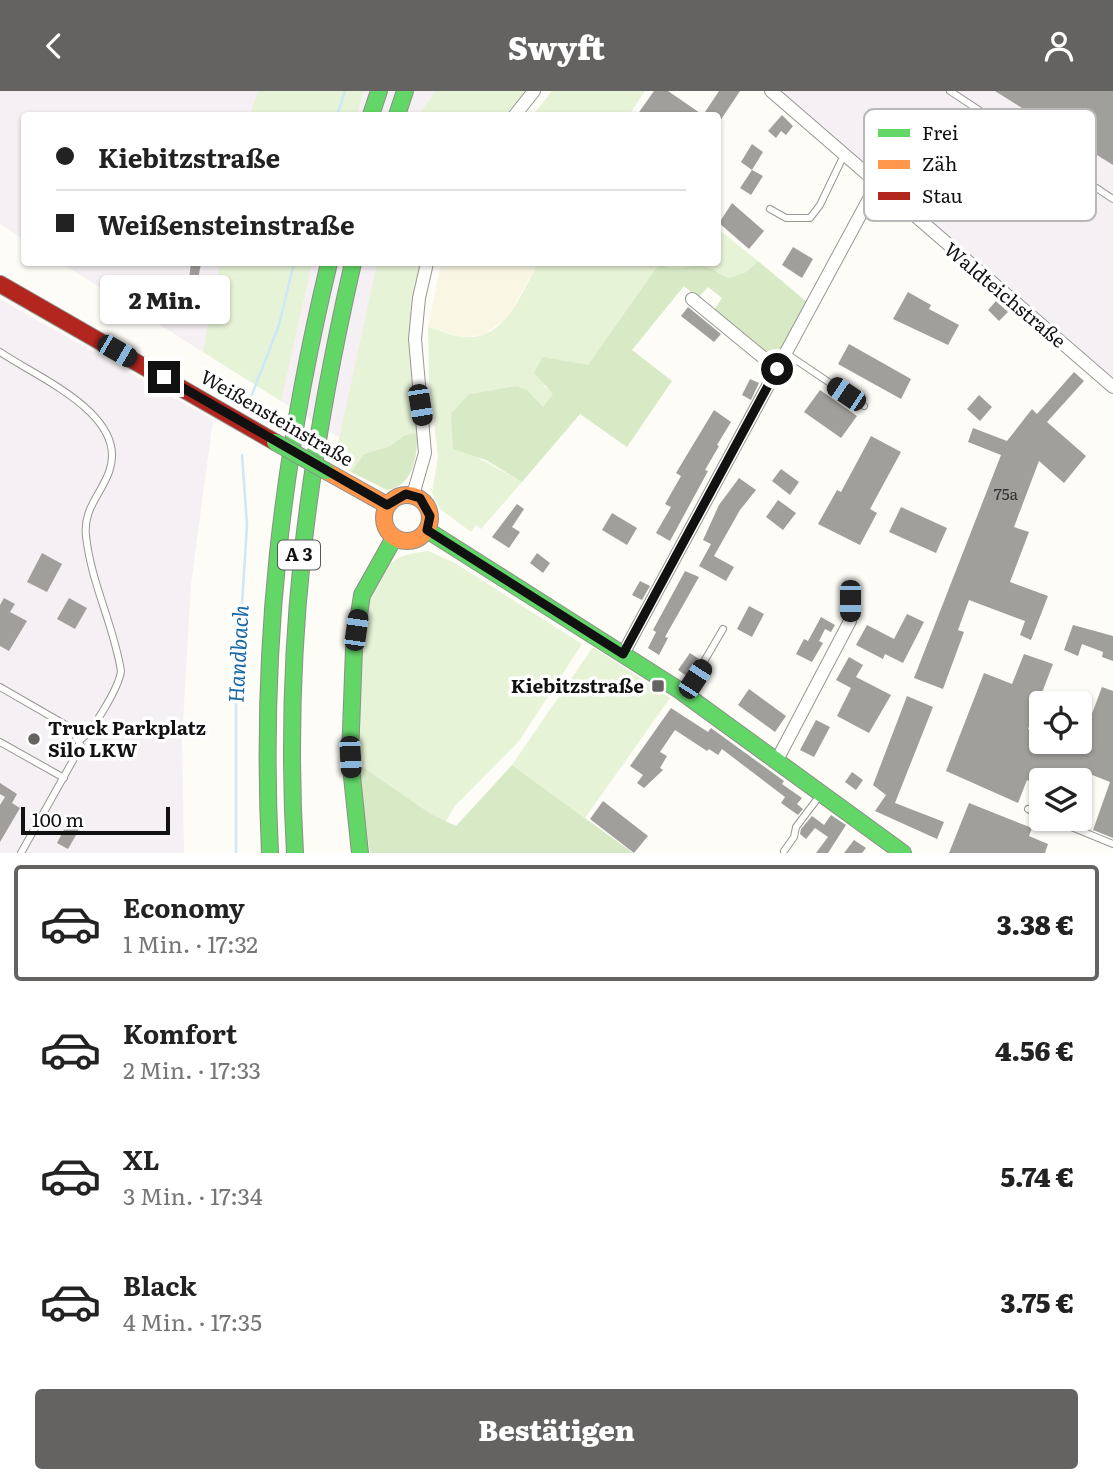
<!DOCTYPE html>
<html lang="de">
<head>
<meta charset="utf-8">
<style>
  :root { --surface:#fff; --page:#f6f6f6; --text:#222; --muted:#767676; --line:#e0e0e0; --accent:#646362 }
  body { margin:0; font-family:Literata,serif; background:var(--page); color:var(--text); height:100vh; display:flex; flex-direction:column; font-size:26px; white-space:nowrap }
  * { box-sizing:border-box; margin:0 }
  p { font-size:23px; color:var(--muted) }
  .icon { flex:none; width:38px; height:38px; fill:none; stroke:currentColor; stroke-width:2; stroke-linecap:round; stroke-linejoin:round }
  .map { position:relative; height:762px; overflow:hidden }
  .drawer { display:flex; flex-direction:column; background:var(--surface); flex:1 }
  .drawer>* { flex:none }
  .top-card { position:absolute; left:21px; top:21px; width:700px; height:154px; border-radius:7px; box-shadow:0 2px 5px #0004; display:grid; align-content:center; height:154px; padding:0 35px; background:var(--surface) }
  .buttons { position:absolute; left:1029px; top:600px; display:grid; gap:14px }
  .buttons a { display:grid; place-items:center; width:63px; height:63px; border-radius:7px; background:var(--surface); box-shadow:0 2px 5px #0004; font-size:35px }
  .scale { position:absolute; left:21px; bottom:18px; width:149px; box-sizing:border-box; padding-left:7px; border:4px solid #111; border-top:0; font-size:19px; line-height:24px; white-space:nowrap; color:#111; -webkit-text-stroke:5px #fff; paint-order:stroke }
  .end { position:absolute; width:32px; height:32px; margin:-16px; border:9px solid #111; background:#fff; box-shadow:0 0 0 4px #fff }
  .from { border-radius:50% }
  .bubble { position:absolute; height:49px; border-radius:7px; background:var(--surface); box-shadow:0 2px 5px #0004; font-size:23px; font-weight:800; line-height:49px; text-align:center }
  .car { position:absolute; width:21px; height:42px; margin:-21px -10px; border-radius:9px; box-shadow:0 0 5px 2px #0007; background:linear-gradient(#222 24%,#8ab4d8 0 40%,#222 0 76%,#8ab4d8 0 86%,#222 0) }
  .top-card b { display:flex; align-items:center; gap:24px; height:66px; font-size:26px }
  .top-card b+b { border-top:2px solid var(--line) }
  .top-card i { width:18px; height:18px; background:var(--text) }
  ul { padding:12px 0 0; list-style:none }
  li { display:flex; align-items:center; gap:21px; height:116px; margin:0 14px 10px; padding:0 21px; border:4px solid transparent; border-radius:7px }
  li div { flex:1 }
  li b { display:block; font-size:26px }
  li em { font-style:normal; font-weight:800 }
  li.active { border-color:var(--accent) }
  li>.icon { width:63px; height:63px; stroke-width:1.5 }
  .cta { display:flex; gap:14px; margin-top:auto; padding:14px 35px }
  .cta a { flex:1; height:80px; border-radius:7px; background:var(--accent); color:#fff; font-size:28px; font-weight:800; line-height:80px; text-align:center }
  header { display:flex; justify-content:space-between; align-items:center; height:91px; padding:0 35px; background:var(--accent); color:#fff; font-size:32px; font-weight:800 }
  .map>svg:first-child { display:block }
</style>
</head>
<body>
<header><svg class="icon" aria-label="back" viewBox="0 0 24 24"><path d="M15 5l-7 7 7 7"/></svg>Swyft<svg class="icon" aria-label="person" viewBox="0 0 24 24"><circle cx="12" cy="8" r="4"/><path d="M4 21q1-7 8-7t8 7"/></svg></header>
<div class="map">
<svg width="1113" height="762" viewBox="0 0 1113 762">
  <rect width="100%" height="100%" fill="#fdfcf7"/>
  <g fill="#f5f0f3">
    <path d="M0 0H435L419 24H24V149L0 133Z"/>
    <path d="M766 0H1113V288L1053 237Z"/>
    <path d="M61 172H377L340 347 281 310Z"/>
    <path d="M0 208 213 329 191 493 182 648 184 762H0Z"/>
  </g>
  <path fill="#f9f7e4" d="M441 172H538L508 226 483 244 463 246 428 236Z"/>
  <g fill="#e7f3d7">
    <path d="M258 0H364L356 24H250Z"/>
    <path d="M435 0H528L509 24H419Z"/>
    <path d="M552 0H645L629 24H533Z"/>
    <path d="M718 138 758 170 746 181 729 187C719 184 713 176 703 175 685 173 679 182 659 173L588 275 543 294 554 303 543 317 535 307 516 295 469 303 451 322 477 366 522 391 481 438 476 434 471 441 440 418 432 402 438 366 429 289 428 236C440 239 453 246 465 246 506 249 522 201 538 172H718Z"/>
    <path d="M220 172H312L281 310 203 261Z"/>
    <path d="M377 172H422L409 248 417 342 405 344 390 355 364 363 351 381 334 371Z"/>
    <path d="M428 460 455 472 582 553 519 650 455 715 446 730 431 723 357 672C355 628 356 504 389 474 400 463 414 462 428 460Z"/>
    <path d="M593 556 670 607 585 727 512 674Z"/>
  </g>
  <g fill="#d8eac5">
    <path d="M758 170 808 212 780 268 773 270 714 219 722 207 708 196 698 207 684 195 632 259 672 290 627 356 580 323 522 391 486 369 453 358 451 322 469 303 516 295 527 299 543 316 553 303 534 282 543 266 588 274 659 173C679 182 685 173 703 175 713 176 719 184 729 187L746 181Z"/>
    <path d="M417 342C418 364 413 396 387 399L351 381 364 363 390 355 405 344Z"/>
    <path d="M357 672 431 723 456 735 512 674 633 762H370Z"/>
  </g>
  <g fill="none" stroke-linecap="round" stroke-linejoin="round">
    <g stroke="#cde8f7" stroke-width="2.5">
      <path d="M337 24 345 0"/>
      <path d="M251 306 279 234 294 172"/>
      <path d="M236 762V608L247 434 242 364"/>
    </g>
  </g>
  <g fill="#a19f9c">
    <path d="M654 0H668L703 24 719 0H740L718 33V24H637Z"/>
    <path d="M995 0H1113V74Z"/>
    <path d="M782 24 793 35 786 44 781 40 776 47 768 40Z"/>
    <path d="M752 53 763 61 752 79 763 85 751 104 740 97 752 79 741 71Z"/>
    <path d="M732 112 764 140 749 158 719 132Z"/>
    <path d="M793 156 813 168 802 187 782 174Z"/>
    <path d="M191 172H201L198 189 189 188Z"/>
    <path d="M908 201 931 214 929 218 959 234 948 254 893 228Z"/>
    <path d="M996 210 1008 221 999 230 988 219Z"/>
    <path d="M688 216 721 243 714 251 681 225Z"/>
    <path d="M849 253 911 288 901 308 838 273Z"/>
    <path d="M1074 281 1084 290 1047 331 1086 365 1064 392 1039 370 1014 436 1029 441 1010 491 1048 505 1031 549 1020 544 1025 530 969 509 958 539 964 541 943 598 914 587 1001 364 968 351 973 337 1007 350 1032 318 1037 323Z"/>
    <path d="M750 288 759 292 751 309 742 304Z"/>
    <path d="M820 299 857 325 841 347 804 321Z"/>
    <path d="M979 304 992 316 980 330 967 318Z"/>
    <path d="M714 319 731 331 717 354 719 355 705 379 708 380 670 450 656 442 671 416 665 413 681 385 676 382Z"/>
    <path d="M871 345 901 361 870 418 877 422 860 454 818 433 837 399 841 401Z"/>
    <path d="M781 378 799 391 790 404 772 390Z"/>
    <path d="M739 387 756 399 740 419 714 465 734 476 726 490 699 475 711 453 703 449 719 414Z"/>
    <path d="M778 409 796 422 783 439 766 426Z"/>
    <path d="M517 413 524 418 512 436 520 441 509 457 492 446Z"/>
    <path d="M901 416 947 437 936 462 889 441Z"/>
    <path d="M612 422 637 437 627 454 602 439Z"/>
    <path d="M42 462 62 473 47 501 27 491Z"/>
    <path d="M537 462 550 472 543 482 530 472Z"/>
    <path d="M685 480 699 486 665 546 668 547 659 564 648 557 656 541 653 539Z"/>
    <path d="M640 490 650 495 642 509 632 504Z"/>
    <path d="M4 507 15 513 10 521 27 530 9 560 0 555V514Z"/>
    <path d="M69 507 87 517 75 538 57 528Z"/>
    <path d="M749 515 764 523 752 546 737 538Z"/>
    <path d="M907 523 924 531 903 572 885 563 883 568 856 554 867 534 894 548Z"/>
    <path d="M821 526 835 534 831 541 825 538 819 550 823 552 812 571 796 563 804 548 808 550Z"/>
    <path d="M1073 534 1113 545V570L1102 566 1103 561 1082 553 1078 565 1064 559Z"/>
    <path d="M690 562 699 568 688 586 678 579Z"/>
    <path d="M1024 563 1053 573 1028 638 1041 643V651H1063L1074 655 1075 651H1080L1082 635 1087 636 1102 596 1113 600V747L1093 739 1110 691 1090 683 1080 709V690H1041V695L1027 689 1018 712 946 680 984 582 1012 593Z"/>
    <path d="M849 566 863 574 856 586 891 604 869 642 837 625 851 597 836 589Z"/>
    <path d="M749 598 786 625 775 641 738 614Z"/>
    <path d="M907 605 933 616 895 712 944 731 937 748 875 720 886 704 873 694Z"/>
    <path d="M671 617 708 641 711 637 784 690 782 693 802 707 797 713 803 718 798 724 781 712 785 706 722 658 718 664 709 658 707 660 675 639 660 661 667 665 660 677 663 679 644 697 637 692 643 684 630 675Z"/>
    <path d="M816 629 830 636 814 666 800 659Z"/>
    <path d="M852 681 863 689 856 699 845 691Z"/>
    <path d="M0 692 17 703 12 712 20 717 0 751V714L5 706 0 703Z"/>
    <path d="M603 710 648 745 634 762 590 728Z"/>
    <path d="M969 712 1032 737 1029 745 1048 753 1045 762H949Z"/>
    <path d="M831 724 846 734 828 762H816L828 746 815 737 806 748 800 743 801 738 812 725 824 734Z"/>
    <path d="M67 733 79 739 68 758 57 752Z"/>
    <path d="M854 749 866 757 862 762H844Z"/>
  </g>
  <g fill="none" stroke-linecap="round" stroke-linejoin="round">
    <g stroke="#979795" stroke-width="8">
      <g id="lane">
        <path d="M950 0 1113 108"/>
        <path d="M770 118 786 127H810L820 114 844 64"/>
        <path d="M0 261C38 287 130 324 109 381 100 405 83 418 86 445 91 492 114 535 121 580 119 596 93 640 80 649"/>
        <path d="M787 263 864 315"/>
        <path d="M0 596 71 637 81 655 21 762"/>
        <path d="M685 603 723 538"/>
        <path d="M0 651 64 687"/>
        <path d="M1028 718 1041 724"/>
        <path d="M1052 728 1113 753"/>
        <path d="M784 760 794 746 796 736 821 703"/>
      </g>
    </g>
    <g stroke="#979795" stroke-width="14">
      <g id="street">
        <path d="M771 0 1113 296"/>
        <path d="M515 24 534 0"/>
        <path d="M692 208 777 278"/>
        <path d="M413 404 425 362 415 248 419 207 427 172"/>
        <path d="M623 563 877 93"/>
        <path d="M777 669 850 530V510"/>
      </g>
    </g>
    <g stroke="#8e8d8b" stroke-width="18">
      <g id="fast">
        <path d="M371 24 379 0"/>
        <path d="M397 24 405 0"/>
        <path d="M427 439 679 599 903 762"/>
        <path d="M270 762C260 556 281 372 329 172"/>
        <path d="M295 762C283 556 307 373 353 172"/>
        <path d="M360 762 350 666 354 557 362 504 394 447"/>
      </g>
    </g>
    <g stroke="#8e8d8b" stroke-width="18">
      <g id="slow">
        <path d="M326 380 387 414"/>
        <circle cx="407" cy="427" r="23"/>
      </g>
    </g>
    <g stroke="#8e8d8b" stroke-width="18">
      <path id="jam" d="M0 193 275 351"/>
    </g>
    <use href="#lane" stroke="#fffffe" stroke-width="6"/>
    <use href="#street" stroke="#fffffe" stroke-width="12"/>
    <use href="#fast" stroke="#63d668" stroke-width="16"/>
    <use href="#slow" stroke="#ff974d" stroke-width="16"/>
    <use href="#jam" stroke="#b3261e" stroke-width="16"/>
    <g stroke="#8e8d8b" stroke-width="18" stroke-linecap="butt">
      <path id="fast-bridge" d="M275 351 326 380"/>
    </g>
    <use href="#fast-bridge" stroke="#63d668" stroke-width="16"/>
  </g>
  <g fill="none" stroke-linecap="round" stroke-linejoin="round">
    <path stroke="#111" stroke-width="9" d="M164 286 387 414 406 403 420 407 430 425 427 439 623 563 777 278"/>
  </g>
  <g fill="#646362" stroke="#fff" stroke-width="2.5">
    <rect x="651" y="588" width="14" height="14" rx="3.5"/>
    <circle cx="34" cy="648" r="7"/>
  </g>
  <g text-anchor="middle" stroke-width="7" stroke-linejoin="round" paint-order="stroke">
    <g font-size="16" fill="#353434">
      <text x="1006" y="409">75a</text>
    </g>
    <rect fill="#fff" stroke="#585858" stroke-width="2" x="278" y="449.5" width="42" height="29" rx="5"/>
    <g font-size="18" font-weight="bold" fill="#111">
      <text x="299" y="470">A 3</text>
    </g>
    <g font-size="19" fill="#111" stroke="#fff">
      <text transform="translate(1005 204) rotate(40)" y="7">Waldteichstraße</text>
      <text transform="translate(277 327) rotate(30)" y="7">Weißensteinstraße</text>
    </g>
    <g font-size="19" font-weight="bold" fill="#111" stroke="#fff" text-anchor="end">
      <text x="644" y="602">Kiebitzstraße</text>
      <text x="48" y="644" text-anchor="start">Truck Parkplatz<tspan x="48" dy="22">Silo LKW</tspan></text>
    </g>
    <g font-size="21" font-style="italic" fill="#1768a6" stroke="#fff">
      <text transform="translate(239 563) rotate(-87)" y="7">Handbach</text>
    </g>
  </g>
  <rect x="864" y="18" width="232" height="112" rx="10" fill="#fff" stroke="#b8b8b8" stroke-width="2"/>
  <rect x="878" y="38" width="32" height="8" fill="#63d668"/>
  <rect x="878" y="69" width="32" height="9" fill="#ff974d"/>
  <rect x="878" y="101" width="32" height="8" fill="#b3261e"/>
  <g font-size="19" fill="#111">
    <text x="922" y="49">Frei</text>
    <text x="922" y="80">Zäh</text>
    <text x="922" y="112">Stau</text>
  </g>
</svg>
<div class="buttons">
<a><svg class="icon" aria-label="locate" viewBox="0 0 24 24"><circle cx="12" cy="12" r="6"/><path d="M12 2v4M12 18v4M2 12h4M18 12h4"/></svg></a>
<a><svg class="icon" aria-label="layers" viewBox="0 0 24 24"><path d="M12 4l9 5-9 5-9-5zM3 14l9 5 9-5"/></svg></a>
</div>
<div class="scale">100 m</div>
<i class="end from" style="left:777px;top:278px"></i>
<i class="end" style="left:164px;top:286px"></i>
<div class="bubble" style="left:100px;top:184px;width:130px">2 Min.</div>
<i class="car" style="left:117px;top:260px;rotate:120deg"></i>
<i class="car" style="left:846px;top:303px;rotate:304deg"></i>
<i class="car" style="left:420px;top:314px;rotate:171deg"></i>
<i class="car" style="left:850px;top:510px;rotate:180deg"></i>
<i class="car" style="left:356px;top:539px;rotate:8deg"></i>
<i class="car" style="left:695px;top:588px;rotate:33deg"></i>
<i class="car" style="left:350px;top:666px;rotate:177deg"></i>
<div class="top-card">
<b><i class="from"></i>Kiebitzstraße</b>
<b><i></i>Weißensteinstraße</b>
</div>
</div>
<section class="drawer">
<ul>
<li class="active"><svg class="icon" aria-label="car" viewBox="0 0 24 24"><path d="M5 17H2v-5l4-1 3-4h7l3 4 3 1v5h-3M9 17h6M6 11h13"/><circle cx="7" cy="17" r="2"/><circle cx="17" cy="17" r="2"/></svg><div><b>Economy</b><p>1 Min. · 17:32</p></div><em>3.38 €</em></li>
<li><svg class="icon" aria-label="car" viewBox="0 0 24 24"><path d="M5 17H2v-5l4-1 3-4h7l3 4 3 1v5h-3M9 17h6M6 11h13"/><circle cx="7" cy="17" r="2"/><circle cx="17" cy="17" r="2"/></svg><div><b>Komfort</b><p>2 Min. · 17:33</p></div><em>4.56 €</em></li>
<li><svg class="icon" aria-label="car" viewBox="0 0 24 24"><path d="M5 17H2v-5l4-1 3-4h7l3 4 3 1v5h-3M9 17h6M6 11h13"/><circle cx="7" cy="17" r="2"/><circle cx="17" cy="17" r="2"/></svg><div><b>XL</b><p>3 Min. · 17:34</p></div><em>5.74 €</em></li>
<li><svg class="icon" aria-label="car" viewBox="0 0 24 24"><path d="M5 17H2v-5l4-1 3-4h7l3 4 3 1v5h-3M9 17h6M6 11h13"/><circle cx="7" cy="17" r="2"/><circle cx="17" cy="17" r="2"/></svg><div><b>Black</b><p>4 Min. · 17:35</p></div><em>3.75 €</em></li>
</ul>
<div class="cta"><a>Bestätigen</a></div>
</section>
</body>
</html>
